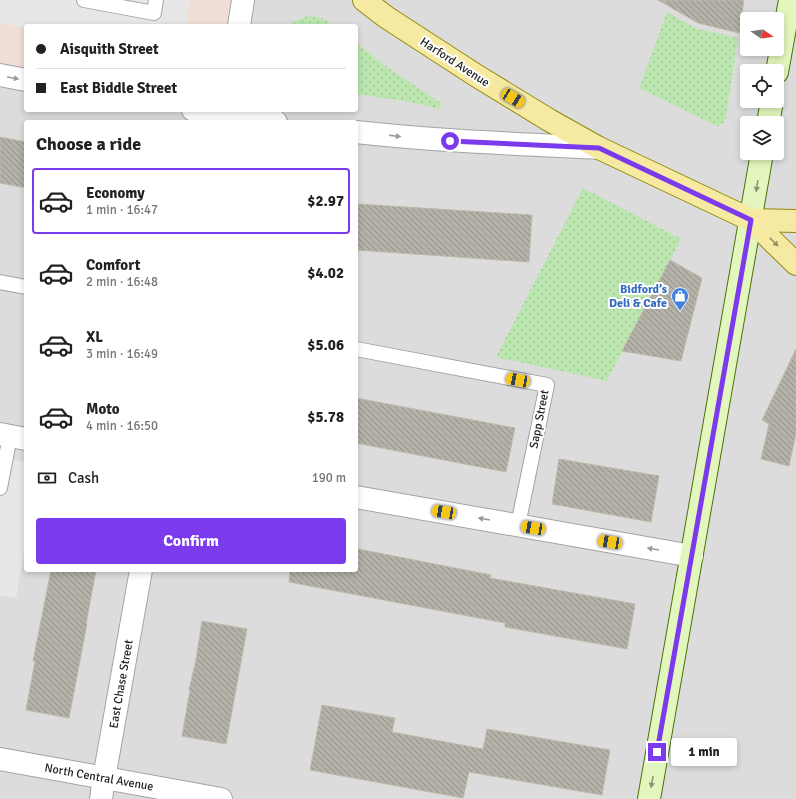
<!DOCTYPE html>
<html lang="en">
<head>
<meta charset="utf-8">
<style>
  :root { --surface:#fff; --page:#f6f6f6; --text:#222; --muted:#767676; --line:#e0e0e0; --accent:#7c3aed }
  body { margin:0; font-family:Signika,sans-serif; background:var(--page); color:var(--text); height:100vh; display:flex; flex-direction:column; font-size:15px; white-space:nowrap }
  * { box-sizing:border-box; margin:0 }
  p { font-size:13px; color:var(--muted) }
  .icon { flex:none; width:22px; height:22px; fill:none; stroke:currentColor; stroke-width:2; stroke-linecap:round; stroke-linejoin:round }
  .map { position:relative; flex:1; overflow:hidden }
  .details { position:absolute; left:24px; top:120px; width:334px; height:452px; display:flex; flex-direction:column; background:var(--surface); border-radius:4px; box-shadow:0 2px 6px #0003 }
  .details>* { flex:none }
  .banner { position:absolute; left:24px; top:24px; width:334px; height:88px; border-radius:4px; box-shadow:0 2px 6px #0003; display:grid; align-content:center; height:88px; padding:0 12px; background:var(--surface) }
  .needle { width:26px; rotate:103deg }
  .controls { position:absolute; left:740px; top:12px; display:grid; gap:8px }
  .controls a { display:grid; place-items:center; width:44px; height:44px; border-radius:4px; background:var(--surface); box-shadow:0 2px 6px #0003; font-size:20px }
  .end { position:absolute; width:18px; height:18px; margin:-9px; border:5px solid #7c3aed; background:#fff; box-shadow:0 0 0 2px #fff }
  .from { border-radius:50% }
  .bubble { position:absolute; height:28px; border-radius:4px; background:var(--surface); box-shadow:0 2px 6px #0003; font-size:13px; font-weight:700; line-height:28px; text-align:center }
  .car { position:absolute; width:12px; height:24px; margin:-12px -6px; border-radius:5px; box-shadow:0 0 3px 1px #0007; background:linear-gradient(#f5c518 24%,#345 0 40%,#f5c518 0 76%,#345 0 86%,#f5c518 0) }
  .banner b { display:flex; align-items:center; gap:14px; height:38px; font-size:15px }
  .banner b+b { border-top:1px solid var(--line) }
  .banner i { width:10px; height:10px; background:var(--text) }
  ul { padding:0; list-style:none }
  li { display:flex; align-items:center; gap:12px; height:66px; margin:0 8px 6px; padding:0 4px; border:2px solid transparent; border-radius:4px }
  li div { flex:1 }
  li b { display:block; font-size:15px }
  li em { font-style:normal; font-weight:700 }
  li.current { border-color:var(--accent) }
  li>.icon { width:36px; height:36px; stroke-width:1.5 }
  h2 { padding:0 12px; font-size:18px; line-height:48px }
  .pay { display:flex; align-items:center; gap:10px; height:44px; padding:0 12px; font-size:15px }
  .pay p { margin-inline-start:auto }
  .cta { display:flex; gap:8px; margin-top:auto; padding:8px 12px }
  .cta a { flex:1; height:46px; border-radius:4px; background:var(--accent); color:#fff; font-size:16px; font-weight:700; line-height:46px; text-align:center }
  .map>svg:first-child { display:block }
</style>
</head>
<body>
<div class="map">
<svg width="796" height="799" viewBox="0 0 796 799">
  <defs>
    <pattern id="grass-dots" width="8" height="8" patternUnits="userSpaceOnUse"><rect width="8" height="8" fill="#bbe6af"/><path d="M2 2h.1M6 6h.1" fill="none" stroke="#a0c596" stroke-width="1.8" stroke-linecap="round"/></pattern>
    <pattern id="building-back-hatch" width="6" height="6" patternUnits="userSpaceOnUse"><rect width="6" height="6" fill="#b4b1a8"/><path d="M-1 5l2 2M0 0l6 6M5-1l2 2" fill="none" stroke="#928f88"/></pattern>
  </defs>
  <rect width="100%" height="100%" fill="#efefe6"/>
  <path fill="#dddcdc" fill-rule="evenodd" d="M250 0H796V799H0V78L26 83V110H170L225 121 228 110H356V26H245ZM747 19H777V49H747ZM747 71H777V101H747ZM26 122H356V570H26ZM747 123H777V153H747Z"/>
  <path fill="#efded6" d="M0 0H250L245 26H26V83L0 78Z"/>
  <g fill="url(#grass-dots)">
    <path d="M667 12 695 28 738 38 726 117 723 124 717 126 639 88Z"/>
    <path d="M310 15 324 19 333 26H288L293 22Z"/>
    <path d="M356 43 384 65 442 104 439 109 410 102 356 94Z"/>
    <path d="M583 188 681 239 607 381 496 357Z"/>
  </g>
  <g fill="#e7e7e7">
    <path d="M0 0H190L187 26H26V28L0 23Z"/>
    <path d="M0 457 26 462V544L16 598 0 595Z"/>
  </g>
  <g fill="url(#building-back-hatch)" stroke="#c0b9a9">
    <path d="M658 0H744L739 33 698 23Z"/>
    <path d="M0 137 26 142V188L0 183Z"/>
    <path d="M358 204 532 215 529 262 356 250Z"/>
    <path d="M670 260 702 278 681 361 622 351Z"/>
    <path d="M796 349V434L789 466 761 459 769 424 762 420Z"/>
    <path d="M356 398 515 428 506 472 356 443Z"/>
    <path d="M559 459 659 476 651 522 552 504Z"/>
    <path d="M358 549 491 575 490 578 635 604 627 649 505 627V623L289 582 290 570H356Z"/>
    <path d="M51 570H96L86 624H87L69 718 26 710 35 661H33Z"/>
    <path d="M202 621 247 629 226 744 182 736 190 690H189L196 660Z"/>
    <path d="M322 705 395 718 392 732 483 749 487 729 610 750 602 795 469 772 463 798 310 770Z"/>
  </g>
  <g fill="none" stroke-linecap="round" stroke-linejoin="round">
    <g stroke="#a3a3a3" stroke-width="16">
      <g id="service">
        <path d="M84 0 154 13 156 0"/>
        <path d="M0 282 26 287"/>
        <path d="M356 349 547 385 518 525"/>
        <path d="M0 488 10 436"/>
      </g>
    </g>
    <g stroke="#a3a3a3" stroke-width="24">
      <g id="minor">
        <path d="M0 75 26 80"/>
        <path d="M193 110 223 116 276 122"/>
        <path d="M356 132C437 141 518 144 599 148"/>
        <path d="M0 434 26 439"/>
        <path d="M356 497 692 556"/>
        <path d="M101 799 104 778"/>
      </g>
    </g>
    <g stroke="#a3a3a3" stroke-width="24">
      <g id="tertiary">
        <path d="M239 26 243 0"/>
        <path d="M221 122 224 110"/>
        <path d="M0 759 221 799"/>
        <path d="M104 778 141 570"/>
      </g>
    </g>
    <g stroke="#49700b" stroke-width="24">
      <g id="secondary">
        <path d="M777 72 790 0"/>
        <path d="M768 123 772 101"/>
        <path d="M649 799 762 153"/>
      </g>
    </g>
    <g stroke="#918a09" stroke-width="24">
      <g id="primary">
        <path d="M364 0 386 17 477 76 549 120 599 148 751 220 796 264"/>
        <path d="M751 220 796 221"/>
      </g>
    </g>
    <use href="#service" stroke="#fff" stroke-width="14"/>
    <use href="#minor" stroke="#fff" stroke-width="22"/>
    <use href="#tertiary" stroke="#fff" stroke-width="22"/>
    <use href="#secondary" stroke="#e3f6bd" stroke-width="22"/>
    <use href="#primary" stroke="#f6eaa3" stroke-width="22"/>
  </g>
  <defs><path id="oneway-solid" d="M-6-.8H1V-3.2L6.5 0L1 3.2V.8H-6Z"/></defs>
  <g fill="#9a9a9a">
    <use href="#oneway-solid" transform="translate(13 78) rotate(10)"/>
    <use href="#oneway-solid" transform="translate(395 136) rotate(7)"/>
    <use href="#oneway-solid" transform="translate(484 519) rotate(-170)"/>
    <use href="#oneway-solid" transform="translate(653 549) rotate(-170)"/>
  </g>
  <g fill="#8b9576">
    <use href="#oneway-solid" transform="translate(757 186) rotate(99)"/>
    <use href="#oneway-solid" transform="translate(652 782) rotate(100)"/>
  </g>
  <use fill="#958f68" href="#oneway-solid" transform="translate(774 242) rotate(45)"/>
  <g fill="none" stroke-linecap="round" stroke-linejoin="round">
    <path stroke="#7c3aed" stroke-width="5" d="M450 141 599 148 751 220 657 752"/>
  </g>
  <defs>
    <g id="shop-pin" transform="scale(0.9)"><path d="M0 17L-7.5 6A9.5 9.5 0 1 1 7.5 6Z" fill="#3f7fe0" stroke="#fff"/><path d="M-5-2.5h2.3a2.7 3.5 0 0 1 5.4 0H5L5.5 6h-11ZM-1.5-2.5h3a1.5 2.3 0 0 0-3 0Z" fill="#fff"/></g>
  </defs>
  <g fill-rule="evenodd">
    <use href="#shop-pin" x="680" y="296"/>
  </g>
  <g text-anchor="middle" stroke-width="4" stroke-linejoin="round" paint-order="stroke">
    <g font-size="12" fill="#1f1f1f" stroke="#fff">
      <text transform="translate(455 62) rotate(33)" y="4">Harford Avenue</text>
      <text transform="translate(539 419) rotate(-79)" y="4">Sapp Street</text>
      <text transform="translate(121 684) rotate(-80)" y="4">East Chase Street</text>
      <text transform="translate(99 777) rotate(10)" y="4">North Central Avenue</text>
    </g>
    <g font-size="12" font-weight="bold" fill="#366cbe" stroke="#fff" text-anchor="end">
      <text x="667" y="293">Bidford’s<tspan x="667" dy="14">Deli &amp; Cafe</tspan></text>
    </g>
  </g>
</svg>
<div class="controls">
<a><svg class="needle" viewBox="-14 -14 28 28"><path d="M0-13l5 13h-10z" fill="#e53935"/><path d="M0 13l5-13h-10z" fill="#767676"/></svg></a>
<a><svg class="icon" aria-label="locate" viewBox="0 0 24 24"><circle cx="12" cy="12" r="6"/><path d="M12 2v4M12 18v4M2 12h4M18 12h4"/></svg></a>
<a><svg class="icon" aria-label="layers" viewBox="0 0 24 24"><path d="M12 4l9 5-9 5-9-5zM3 14l9 5 9-5"/></svg></a>
</div>
<i class="end from" style="left:450px;top:141px"></i>
<i class="end" style="left:657px;top:752px"></i>
<div class="bubble" style="left:671px;top:738px;width:66px">1 min</div>
<i class="car" style="left:513px;top:98px;rotate:121deg"></i>
<i class="car" style="left:518px;top:380px;rotate:281deg"></i>
<i class="car" style="left:444px;top:512px;rotate:280deg"></i>
<i class="car" style="left:533px;top:528px;rotate:280deg"></i>
<i class="car" style="left:610px;top:542px;rotate:280deg"></i>
<div class="banner">
<b><i class="from"></i>Aisquith Street</b>
<b><i></i>East Biddle Street</b>
</div>
<section class="details">
<h2>Choose a ride</h2>
<ul>
<li class="current"><svg class="icon" aria-label="car" viewBox="0 0 24 24"><path d="M5 17H2v-5l4-1 3-4h7l3 4 3 1v5h-3M9 17h6M6 11h13"/><circle cx="7" cy="17" r="2"/><circle cx="17" cy="17" r="2"/></svg><div><b>Economy</b><p>1 min · 16:47</p></div><em>$2.97</em></li>
<li><svg class="icon" aria-label="car" viewBox="0 0 24 24"><path d="M5 17H2v-5l4-1 3-4h7l3 4 3 1v5h-3M9 17h6M6 11h13"/><circle cx="7" cy="17" r="2"/><circle cx="17" cy="17" r="2"/></svg><div><b>Comfort</b><p>2 min · 16:48</p></div><em>$4.02</em></li>
<li><svg class="icon" aria-label="car" viewBox="0 0 24 24"><path d="M5 17H2v-5l4-1 3-4h7l3 4 3 1v5h-3M9 17h6M6 11h13"/><circle cx="7" cy="17" r="2"/><circle cx="17" cy="17" r="2"/></svg><div><b>XL</b><p>3 min · 16:49</p></div><em>$5.06</em></li>
<li><svg class="icon" aria-label="car" viewBox="0 0 24 24"><path d="M5 17H2v-5l4-1 3-4h7l3 4 3 1v5h-3M9 17h6M6 11h13"/><circle cx="7" cy="17" r="2"/><circle cx="17" cy="17" r="2"/></svg><div><b>Moto</b><p>4 min · 16:50</p></div><em>$5.78</em></li>
</ul>
<div class="pay"><svg class="icon" aria-label="cash" viewBox="0 0 24 24"><path d="M3 7h18v10H3z"/><circle cx="12" cy="12" r="2"/></svg>Cash<p>190 m</p></div>
<div class="cta"><a>Confirm</a></div>
</section>
</div>
</body>
</html>
